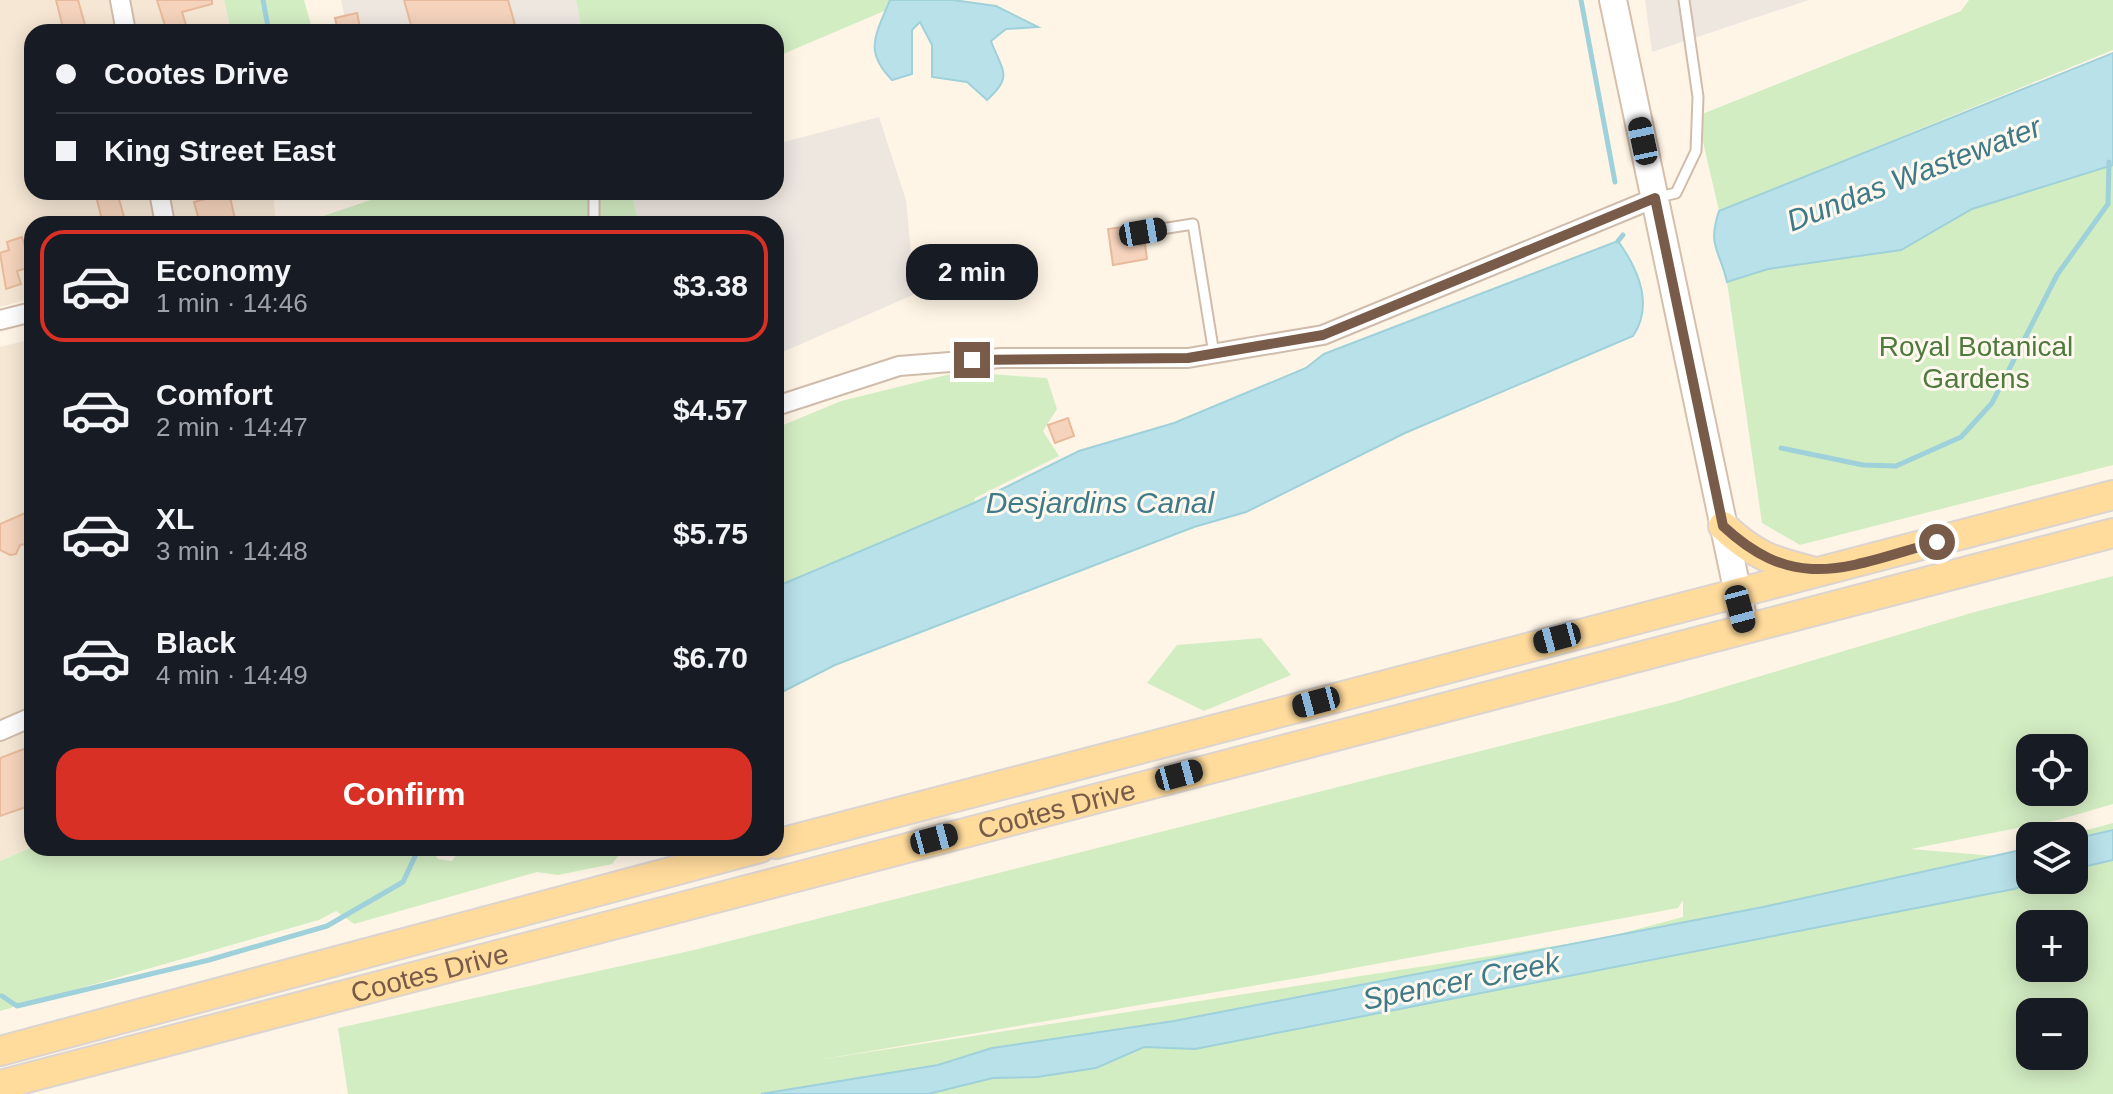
<!DOCTYPE html>
<html lang="en">
<head>
<meta charset="utf-8">
<style>
  :root { --surface:#171b24; --page:#242831; --text:#f1f3f6; --muted:#9ea1a6; --line:#363941; --accent:#d93025 }
  body { margin:0; font-family:Arial,sans-serif; background:var(--page); color:var(--text); height:100vh; display:flex; flex-direction:column; font-size:30px; white-space:nowrap }
  * { box-sizing:border-box; margin:0 }
  p { font-size:26px; color:var(--muted) }
  .icon { flex:none; width:44px; height:44px; fill:none; stroke:currentColor; stroke-width:2; stroke-linecap:round; stroke-linejoin:round }
  .map { position:relative; flex:1; overflow:hidden }
  .panel { position:absolute; left:24px; top:216px; width:760px; height:640px; display:flex; flex-direction:column; background:var(--surface); border-radius:24px; box-shadow:0 4px 20px #0003 }
  .panel>* { flex:none }
  .guide { position:absolute; left:24px; top:24px; width:760px; height:176px; border-radius:24px; box-shadow:0 4px 20px #0003; display:grid; align-content:center; height:176px; padding:0 32px; background:var(--surface) }
  .tools { position:absolute; left:2016px; top:734px; display:grid; gap:16px }
  .tools a { display:grid; place-items:center; width:72px; height:72px; border-radius:16px; background:var(--surface); box-shadow:0 4px 20px #0003; font-size:40px }
  .end { position:absolute; width:36px; height:36px; margin:-18px; border:10px solid #795b49; background:#fff; box-shadow:0 0 0 4px #fff }
  .from { border-radius:50% }
  .bubble { position:absolute; height:56px; border-radius:24px; background:var(--surface); box-shadow:0 4px 20px #0003; font-size:26px; font-weight:600; line-height:56px; text-align:center }
  .car { position:absolute; width:24px; height:48px; margin:-24px -12px; border-radius:10px; box-shadow:0 0 6px 2px #0007; background:linear-gradient(#222 24%,#8ab4d8 0 40%,#222 0 76%,#8ab4d8 0 86%,#222 0) }
  .guide b { display:flex; align-items:center; gap:28px; height:76px; font-size:30px }
  .guide b+b { border-top:2px solid var(--line) }
  .guide i { width:20px; height:20px; background:var(--text) }
  ul { padding:14px 0 0; list-style:none }
  li { display:flex; align-items:center; gap:24px; height:112px; margin:0 16px 12px; padding:0 16px; border:4px solid transparent; border-radius:24px }
  li div { flex:1 }
  li b { display:block; font-size:30px }
  li em { font-style:normal; font-weight:600 }
  li.active { border-color:var(--accent) }
  li>.icon { width:72px; height:72px; stroke-width:1.5 }
  .action { display:flex; gap:16px; margin-top:auto; padding:16px 32px }
  .action a { flex:1; height:92px; border-radius:24px; background:var(--accent); color:#fff; font-size:32px; font-weight:600; line-height:92px; text-align:center }
  .map>svg:first-child { display:block }
</style>
</head>
<body>
<div class="map">
<svg width="2113" height="1094" viewBox="0 0 2113 1094">
  <rect width="100%" height="100%" fill="#fef5e6"/>
  <g fill="#f6e7d4">
    <path d="M0 0H224L231 32H32V192H273L276 224H32V298L0 307Z"/>
    <path d="M32 339V847L0 861V347Z"/>
  </g>
  <g fill="#eee7e0">
    <path d="M341 0H576L582 32H348Z"/>
    <path d="M1645 0H1809L1652 52Z"/>
    <path d="M879 117 906 200 915 294 776 355V224H639L631 192H776V144Z"/>
  </g>
  <g fill="#d3edc3" fill-rule="evenodd">
    <path d="M224 0H304L313 32H231Z"/>
    <path d="M576 0H910L776 57V32H582Z"/>
    <path d="M1969 0H2113V50L1719 211 1697 116 1961 11Z"/>
    <path d="M2113 133V465L1800 545 1762 523 1727 282Z"/>
    <path d="M394 192H631L639 224H300Z"/>
    <path d="M959 372 1047 378 1057 409 1043 431 1059 456 975 498 974 503 776 587V428L841 401Z"/>
    <path d="M2113 576V804L2058 820 1911 849 1995 856 2030 846V880H2074V836H2064L2113 823V1094H348L338 1028 694 950 1674 702 1971 613ZM2030 748H2074V792H2030ZM1683 900V917L1600 939 824 1059 1316 975 1678 908ZM2030 924H2074V968H2030ZM2030 1012H2074V1056H2030Z"/>
    <path d="M1261 638 1291 675 1204 711 1147 683 1177 645Z"/>
    <path d="M32 847 430 848 438 859 452 861 461 848H624L612 864 558 875 537 872 354 924 336 911 319 920 0 1011V861Z"/>
  </g>
  <g fill="#b9e1e9" stroke="#9fd1db" stroke-width="2">
    <path d="M890 0H953L996 6 1038 27 1006 29 991 41C1002 71 1014 76 987 100L967 82 932 77V45L920 22 912 30V74L892 80C863 50 876 35 890 0Z"/>
    <path d="M2113 53V165L1972 209 1901 250 1768 269 1727 282C1720 250 1707 247 1719 211Z"/>
    <path d="M1618 241C1638 269 1654 305 1633 336L1405 433 1246 512 1194 527 835 665 776 695V587L974 503 1079 451 1174 423 1306 368 1324 354Z"/>
    <path d="M2113 830V860L2074 869V839Z"/>
    <path d="M2030 848V880H2040L2014 889 1195 1049 1144 1047 1096 1068 1037 1077 993 1078 928 1094H761L938 1065 992 1048 1174 1021 1763 907Z"/>
  </g>
  <g fill="none" stroke-linecap="round" stroke-linejoin="round">
    <g stroke="#9fd1db" stroke-width="5">
      <path d="M263 0 269 32"/>
      <path d="M1581 0 1615 182"/>
      <path d="M1618 241 1623 235"/>
      <path d="M1781 448 1863 465 1896 466 1961 437 1992 403 2057 275 2108 204 2109 162"/>
      <path d="M2 996 17 1006 209 960 327 926 403 882 419 848"/>
    </g>
  </g>
  <g fill="#f5d3bc" stroke="#e8ba9b" stroke-width="2">
    <path d="M56 0H78L87 32H64Z"/>
    <path d="M157 0H212V4L182 12 188 32H167Z"/>
    <path d="M404 0H508L517 32H413Z"/>
    <path d="M357 13 361 32H338L335 18Z"/>
    <path d="M95 192H117L126 224H103Z"/>
    <path d="M229 193 235 219 200 224 194 202Z"/>
    <path d="M1138 225 1136 234 1140 245 1145 244 1147 259 1113 265 1108 229Z"/>
    <path d="M22 237 31 267 17 271 21 284 6 289 0 253 9 250 7 242Z"/>
    <path d="M1068 418 1074 436 1055 443 1048 425Z"/>
    <path d="M32 510V543L20 545 16 554 10 555 0 550V524Z"/>
    <path d="M32 746V805L0 816V758Z"/>
  </g>
  <g fill="none" stroke-linecap="round" stroke-linejoin="round">
    <g stroke="#d0bcab" stroke-width="13">
      <g id="service">
        <path d="M1659 197 1676 193 1696 151 1698 97 1684 0"/>
        <path d="M594 224V192"/>
        <path d="M1143 232 1193 224 1214 354"/>
      </g>
    </g>
    <g stroke="#d0bcab" stroke-width="22">
      <g id="minor">
        <path d="M120 0 126 32"/>
        <path d="M159 192 165 224"/>
        <path d="M0 320 32 312"/>
        <path d="M776 406 899 366 1001 358H1188L1323 335 1655 198"/>
        <path d="M0 731 32 717"/>
      </g>
    </g>
    <g stroke="#d6bfab" stroke-width="30">
      <path id="secondary" d="M1613 0 1745 627"/>
    </g>
    <g stroke="#dcd4d0" stroke-width="32">
      <g id="primary">
        <path d="M1723 526C1754 555 1771 561 1812 571"/>
        <path d="M776 844 2113 495"/>
        <path d="M0 1051 760 848"/>
        <path id="s1" d="M0 1085 2113 533"/>
      </g>
    </g>
    <use href="#service" stroke="#fff" stroke-width="9"/>
    <use href="#minor" stroke="#fff" stroke-width="18"/>
    <use href="#secondary" stroke="#fff" stroke-width="26"/>
    <use href="#primary" stroke="#ffdb9c" stroke-width="28"/>
  </g>
  <g fill="none" stroke-linecap="round" stroke-linejoin="round">
    <path stroke="#795b49" stroke-width="10" d="M972 360 1188 358 1323 335 1655 198 1723 526C1797 595 1849 566 1937 542"/>
  </g>
  <g text-anchor="middle" stroke-width="6" stroke-linejoin="round" paint-order="stroke">
    <g font-size="28" fill="#4e7a3d" stroke="#fff8ee">
      <text x="1976" y="356">Royal Botanical<tspan x="1976" dy="32">Gardens</tspan></text>
    </g>
    <g font-size="28" fill="#795b49" stroke="#fff8ee">
      <text dy="10" stroke="none"><textPath href="#s1" startOffset="1092">Cootes Drive</textPath></text>
      <text dy="10" stroke="none"><textPath href="#s1" startOffset="444">Cootes Drive</textPath></text>
    </g>
    <g font-size="30" font-style="italic" fill="#3e7a87" stroke="#fff8ee">
      <text transform="translate(1914 174) rotate(-21)" y="10">Dundas Wastewater</text>
      <text x="1100" y="513">Desjardins Canal</text>
      <text transform="translate(1461 981) rotate(-11)" y="10">Spencer Creek</text>
    </g>
  </g>
</svg>
<div class="tools">
<a><svg class="icon" aria-label="locate" viewBox="0 0 24 24"><circle cx="12" cy="12" r="6"/><path d="M12 2v4M12 18v4M2 12h4M18 12h4"/></svg></a>
<a><svg class="icon" aria-label="layers" viewBox="0 0 24 24"><path d="M12 4l9 5-9 5-9-5zM3 14l9 5 9-5"/></svg></a>
<a>+</a>
<a>−</a>
</div>
<i class="end from" style="left:1937px;top:542px"></i>
<i class="end" style="left:972px;top:360px"></i>
<div class="bubble" style="left:906px;top:244px;width:132px">2 min</div>
<i class="car" style="left:1643px;top:141px;rotate:348deg"></i>
<i class="car" style="left:1143px;top:232px;rotate:80deg"></i>
<i class="car" style="left:1740px;top:609px;rotate:165deg"></i>
<i class="car" style="left:1557px;top:638px;rotate:255deg"></i>
<i class="car" style="left:1316px;top:702px;rotate:255deg"></i>
<i class="car" style="left:1179px;top:775px;rotate:75deg"></i>
<i class="car" style="left:934px;top:839px;rotate:75deg"></i>
<div class="guide">
<b><i class="from"></i>Cootes Drive</b>
<b><i></i>King Street East</b>
</div>
<section class="panel">
<ul>
<li class="active"><svg class="icon" aria-label="car" viewBox="0 0 24 24"><path d="M5 17H2v-5l4-1 3-4h7l3 4 3 1v5h-3M9 17h6M6 11h13"/><circle cx="7" cy="17" r="2"/><circle cx="17" cy="17" r="2"/></svg><div><b>Economy</b><p>1 min · 14:46</p></div><em>$3.38</em></li>
<li><svg class="icon" aria-label="car" viewBox="0 0 24 24"><path d="M5 17H2v-5l4-1 3-4h7l3 4 3 1v5h-3M9 17h6M6 11h13"/><circle cx="7" cy="17" r="2"/><circle cx="17" cy="17" r="2"/></svg><div><b>Comfort</b><p>2 min · 14:47</p></div><em>$4.57</em></li>
<li><svg class="icon" aria-label="car" viewBox="0 0 24 24"><path d="M5 17H2v-5l4-1 3-4h7l3 4 3 1v5h-3M9 17h6M6 11h13"/><circle cx="7" cy="17" r="2"/><circle cx="17" cy="17" r="2"/></svg><div><b>XL</b><p>3 min · 14:48</p></div><em>$5.75</em></li>
<li><svg class="icon" aria-label="car" viewBox="0 0 24 24"><path d="M5 17H2v-5l4-1 3-4h7l3 4 3 1v5h-3M9 17h6M6 11h13"/><circle cx="7" cy="17" r="2"/><circle cx="17" cy="17" r="2"/></svg><div><b>Black</b><p>4 min · 14:49</p></div><em>$6.70</em></li>
</ul>
<div class="action"><a>Confirm</a></div>
</section>
</div>
</body>
</html>
